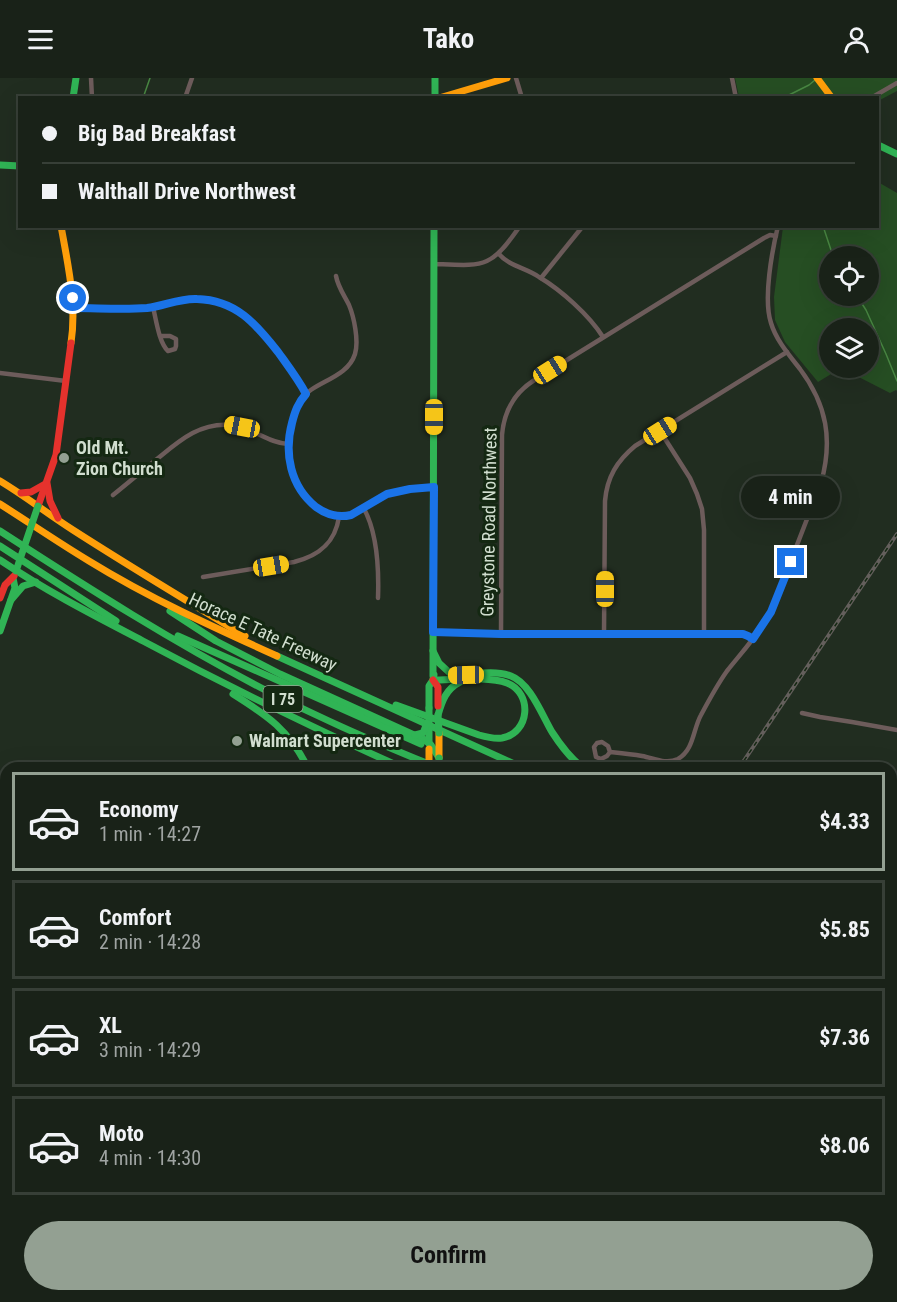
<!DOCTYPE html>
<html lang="en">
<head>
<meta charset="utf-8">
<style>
  :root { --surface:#192218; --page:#222a21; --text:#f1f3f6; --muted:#9fa4a2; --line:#373f37; --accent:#93a092 }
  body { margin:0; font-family:"Roboto Condensed",sans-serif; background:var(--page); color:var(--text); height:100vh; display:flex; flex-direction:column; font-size:22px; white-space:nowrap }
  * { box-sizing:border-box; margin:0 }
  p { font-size:20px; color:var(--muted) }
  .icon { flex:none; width:33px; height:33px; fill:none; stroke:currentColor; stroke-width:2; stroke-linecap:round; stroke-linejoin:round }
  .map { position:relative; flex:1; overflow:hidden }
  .side { position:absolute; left:0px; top:684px; width:897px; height:540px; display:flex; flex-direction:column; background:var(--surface); border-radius:18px 18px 0 0; box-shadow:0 6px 24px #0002,0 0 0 2px var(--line) }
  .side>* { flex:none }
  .top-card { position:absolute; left:18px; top:18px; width:861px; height:132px; border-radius:0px; box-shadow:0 6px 24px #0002,0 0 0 2px var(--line); display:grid; align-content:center; height:132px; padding:0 24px; background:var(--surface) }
  .buttons { position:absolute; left:819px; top:168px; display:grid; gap:12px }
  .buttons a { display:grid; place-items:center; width:60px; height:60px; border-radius:50%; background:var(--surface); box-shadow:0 6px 24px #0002,0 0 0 2px var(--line); font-size:30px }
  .end { position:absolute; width:27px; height:27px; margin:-14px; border:8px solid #1a73e8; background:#fff; box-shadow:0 0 0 3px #fff }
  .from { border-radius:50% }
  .bubble { position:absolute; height:42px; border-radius:21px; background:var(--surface); box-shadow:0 6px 24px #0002,0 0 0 2px var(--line); font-size:20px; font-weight:700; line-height:42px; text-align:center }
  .car { position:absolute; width:18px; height:36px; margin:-18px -9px; border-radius:8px; box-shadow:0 0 4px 2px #0007; background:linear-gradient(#f5c518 24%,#345 0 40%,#f5c518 0 76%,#345 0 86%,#f5c518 0) }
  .top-card b { display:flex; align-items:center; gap:21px; height:57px; font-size:22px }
  .top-card b+b { border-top:2px solid var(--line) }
  .top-card i { width:15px; height:15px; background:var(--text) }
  ul { padding:10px 0 0; list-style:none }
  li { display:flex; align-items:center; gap:18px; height:99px; margin:0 12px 9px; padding:0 12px; border:3px solid var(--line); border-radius:0px }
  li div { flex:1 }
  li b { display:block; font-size:22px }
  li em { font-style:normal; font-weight:700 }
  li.current { border-color:var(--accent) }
  li>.icon { width:54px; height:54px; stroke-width:1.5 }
  .button { display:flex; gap:12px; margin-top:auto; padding:12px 24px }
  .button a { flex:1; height:69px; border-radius:36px; background:var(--accent); color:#111; font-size:24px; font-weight:700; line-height:69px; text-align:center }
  header { display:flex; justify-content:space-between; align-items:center; height:78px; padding:0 24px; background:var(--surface); font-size:27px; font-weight:700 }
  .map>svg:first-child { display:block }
</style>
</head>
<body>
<header><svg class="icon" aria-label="menu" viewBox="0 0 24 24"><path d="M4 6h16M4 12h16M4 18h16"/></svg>Tako<svg class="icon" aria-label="person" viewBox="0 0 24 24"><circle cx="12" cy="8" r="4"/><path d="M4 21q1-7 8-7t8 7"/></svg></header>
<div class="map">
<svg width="897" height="1224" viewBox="0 0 897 1224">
  <rect width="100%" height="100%" fill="#212d20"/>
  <g fill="#264e23" fill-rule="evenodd">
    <path d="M735 0H897V13L878 23V20L739 19Z"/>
    <path d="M878 104 897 115V313L896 312 890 315 841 290 818 304 785 264 775 242 774 219 783 149 878 148ZM868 178V218H830V178ZM830 250H868V290H830Z"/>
  </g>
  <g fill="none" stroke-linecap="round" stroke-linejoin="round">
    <g stroke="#498743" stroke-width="1.5">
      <path d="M143 20 150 0"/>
      <path d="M788 20 789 17 809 7 815 2"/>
      <path d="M823 148 833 178"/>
      <path d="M857 218 866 232 886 276 897 303"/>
    </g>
    <g stroke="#6d5c5b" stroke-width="4.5">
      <path d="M91 0 92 20"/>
      <path d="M516 0 522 20"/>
      <path d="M732 0 736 20"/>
      <path d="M185 20 192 0"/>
      <path d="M871 20 897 5"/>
      <path d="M499 176C509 188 526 190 539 199 561 212 589 237 603 259"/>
      <path d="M434 186C485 188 490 191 520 148"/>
      <path d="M336 198C338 209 344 217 349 227 354 239 359 263 355 276 347 301 314 303 300 322 296 329 294 336 292 344 289 354 287 364 288 375 290 402 310 436 339 439 355 440 373 421 388 415 402 410 418 410 433 409"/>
      <path d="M541 200 583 148"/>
      <path d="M153 229C156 241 159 265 168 273L175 271 176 268V261L170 258H160"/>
      <path d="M74 230C98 230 123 232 147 230 164 228 180 221 197 221 236 222 256 246 278 274 288 288 298 301 306 316"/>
      <path d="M0 295 66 303"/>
      <path d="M660 353 690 400 697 416 702 431 704 452V556"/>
      <path d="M113 417C128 405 142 393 157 381 179 363 200 344 231 347 252 349 268 365 288 366"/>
      <path d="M363 429C378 455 379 491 378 520"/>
      <path d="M203 499 294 484C319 478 335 465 339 439"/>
      <path d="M433 554 501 556H743L753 561"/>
      <path d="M501 556 502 357C504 334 513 316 533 303L764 160 770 157 776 158"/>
      <path d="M604 556 605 423C607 399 617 383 635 368L787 274"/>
      <path d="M802 635 820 639 852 644 897 652"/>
      <path d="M610 674 608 668 602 664 597 665 594 669 596 679 601 681 607 678 610 674C620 675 631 676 642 678 654 680 665 687 678 681 694 672 693 651 701 637 709 622 717 607 727 593 742 574 759 556 771 534L821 405C833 362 827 327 800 291 789 277 776 262 771 245 763 221 772 173 778 148"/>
      <path d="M891 913 897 909"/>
      <path d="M0 965 6 966"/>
      <path d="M891 1031 897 1026"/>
      <path d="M0 1043 6 1044"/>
      <path d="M891 1097 897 1095"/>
      <path d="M891 1108 897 1118"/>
      <path d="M0 1116H6"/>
      <path d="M891 1179H897"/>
      <path d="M0 1185H6"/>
      <path d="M531 1218V1224"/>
      <path d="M35 1224 41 1218"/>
      <path d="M476 1224 477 1218"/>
      <path d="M601 1224V1218"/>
    </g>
    <g stroke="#30b455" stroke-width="7">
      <path d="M435 0V20"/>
      <path d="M73 20 76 0"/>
      <path d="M878 67 897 76"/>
      <path d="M0 87 20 88"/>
      <path d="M0 453C88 510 176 566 269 614 324 642 381 667 439 690"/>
      <path d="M0 468 116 543"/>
      <path d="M0 482C46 513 95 538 143 563 229 609 315 651 403 690"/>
      <path d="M11 522 23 508 36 504"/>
      <path d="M170 533 216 563 280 596 425 662 431 667 439 680"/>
      <path d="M0 553 15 510 13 500"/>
      <path d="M178 558 421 666"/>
      <path d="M433 573 439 585 452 597"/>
      <path d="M277 578 523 690"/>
      <path d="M459 597C475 596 495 592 511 598 530 605 542 637 552 654 561 668 570 680 583 690"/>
      <path d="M433 598 434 148"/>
      <path d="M233 616C268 638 289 652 308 690"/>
      <path d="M396 627 479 657C486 659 494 661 502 660 530 655 533 615 507 605 489 598 453 602 433 602"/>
      <path d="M429 630V608L433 602 434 597"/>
      <path d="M438 637C442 623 446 611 460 604"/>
      <path d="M365 690 377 688 386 690"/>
      <path d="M891 788 897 789"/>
      <path d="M891 809 897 810"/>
      <path d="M0 889H6"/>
    </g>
    <g stroke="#ff9f0a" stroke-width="7">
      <path d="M817 0 832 20"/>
      <path d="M439 20 507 0"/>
      <path d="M61 148C68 187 77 226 71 265"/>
      <path d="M0 403C25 418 48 436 73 452 129 488 187 523 245 558"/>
      <path d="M0 426C30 445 59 465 89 483 149 520 213 549 277 578"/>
      <path d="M439 655V679"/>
      <path d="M430 1218V1224"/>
    </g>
    <g stroke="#e5322d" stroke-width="7">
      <path d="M21 415 31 414 47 405 50 423 58 440"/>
      <path d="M38 428 56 377 71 265"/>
      <path d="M0 520 5 507 14 498"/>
      <path d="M433 602 438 609V628"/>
    </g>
    <g stroke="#645f5c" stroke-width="4">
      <g id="rail">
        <path d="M739 690 897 456"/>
        <path d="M168 1224 179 1218"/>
      </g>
    </g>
    <use href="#rail" stroke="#142812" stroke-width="1.5" stroke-dasharray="4.5" stroke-linecap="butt"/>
    <g stroke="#30b455" stroke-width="7">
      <path d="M16 493 38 428"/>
      <path d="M429 630V665"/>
      <path d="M438 637 439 655"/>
      <path d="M415 657 423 655 427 645"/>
      <path d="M439 680V690"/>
    </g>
    <path stroke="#ff9f0a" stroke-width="7" d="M429 671V690"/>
  </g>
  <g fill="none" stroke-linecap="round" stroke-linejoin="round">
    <path stroke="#1a73e8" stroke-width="8" d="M73 220 74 230C98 230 123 232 147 230 164 228 180 220 197 221 236 222 256 246 278 274 288 288 298 301 306 316 298 325 295 333 292 345 284 375 290 408 316 429 327 437 338 440 351 437L387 416 410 411 434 409 433 554 501 556H743L748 558 753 561 771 534 791 484"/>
  </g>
  <g fill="#93a092" stroke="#142812" stroke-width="2">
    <circle cx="64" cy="380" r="6"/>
    <circle cx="237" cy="663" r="6"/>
  </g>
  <g text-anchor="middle" stroke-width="6" stroke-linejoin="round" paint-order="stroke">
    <rect fill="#142812" stroke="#98a796" stroke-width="1.5" x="263.5" y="608" width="39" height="26" rx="4.5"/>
    <g font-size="16" font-weight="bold" fill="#d1decf">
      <text x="283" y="627">I 75</text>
    </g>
    <g font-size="18" font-weight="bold" fill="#d1decf" stroke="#142812" text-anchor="start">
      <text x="76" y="376">Old Mt.<tspan x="76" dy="21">Zion Church</tspan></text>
      <text x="249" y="669">Walmart Supercenter</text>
    </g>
    <g font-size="18" fill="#d1decf" stroke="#142812">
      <text transform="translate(489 444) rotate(-89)" y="6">Greystone Road Northwest</text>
      <text transform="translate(263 554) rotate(25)" y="6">Horace E Tate Freeway</text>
    </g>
  </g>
</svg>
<div class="buttons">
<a><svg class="icon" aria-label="locate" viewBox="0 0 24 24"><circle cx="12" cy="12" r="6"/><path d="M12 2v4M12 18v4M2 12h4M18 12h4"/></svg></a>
<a><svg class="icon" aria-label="layers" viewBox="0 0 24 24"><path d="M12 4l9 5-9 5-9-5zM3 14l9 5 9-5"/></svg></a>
</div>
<i class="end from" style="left:73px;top:220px"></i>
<i class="end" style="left:791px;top:484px"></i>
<div class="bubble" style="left:741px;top:398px;width:99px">4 min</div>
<i class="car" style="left:550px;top:292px;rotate:58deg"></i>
<i class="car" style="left:434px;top:339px;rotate:180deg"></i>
<i class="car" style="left:242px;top:349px;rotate:281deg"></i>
<i class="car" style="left:660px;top:353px;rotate:58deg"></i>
<i class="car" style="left:271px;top:488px;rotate:81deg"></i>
<i class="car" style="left:605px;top:511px;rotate:0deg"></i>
<i class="car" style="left:466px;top:597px;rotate:269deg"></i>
<div class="top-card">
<b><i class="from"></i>Big Bad Breakfast</b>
<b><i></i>Walthall Drive Northwest</b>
</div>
<section class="side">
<ul>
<li class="current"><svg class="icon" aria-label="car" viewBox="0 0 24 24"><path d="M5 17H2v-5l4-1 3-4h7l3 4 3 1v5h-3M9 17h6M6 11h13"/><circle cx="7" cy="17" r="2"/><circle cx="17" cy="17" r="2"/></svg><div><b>Economy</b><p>1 min · 14:27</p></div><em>$4.33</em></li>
<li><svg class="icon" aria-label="car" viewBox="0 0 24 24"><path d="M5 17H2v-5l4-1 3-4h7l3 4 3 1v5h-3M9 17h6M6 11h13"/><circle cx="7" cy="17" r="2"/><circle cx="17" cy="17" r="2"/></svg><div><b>Comfort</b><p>2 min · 14:28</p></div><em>$5.85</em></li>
<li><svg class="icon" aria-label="car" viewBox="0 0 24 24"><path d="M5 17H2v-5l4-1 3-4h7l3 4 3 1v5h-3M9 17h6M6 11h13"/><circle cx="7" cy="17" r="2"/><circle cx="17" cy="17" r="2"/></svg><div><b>XL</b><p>3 min · 14:29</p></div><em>$7.36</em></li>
<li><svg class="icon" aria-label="car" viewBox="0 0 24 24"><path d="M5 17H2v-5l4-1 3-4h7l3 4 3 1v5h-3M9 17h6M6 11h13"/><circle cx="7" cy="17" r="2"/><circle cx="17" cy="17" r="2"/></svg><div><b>Moto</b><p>4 min · 14:30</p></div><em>$8.06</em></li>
</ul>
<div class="button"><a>Confirm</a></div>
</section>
</div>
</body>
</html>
